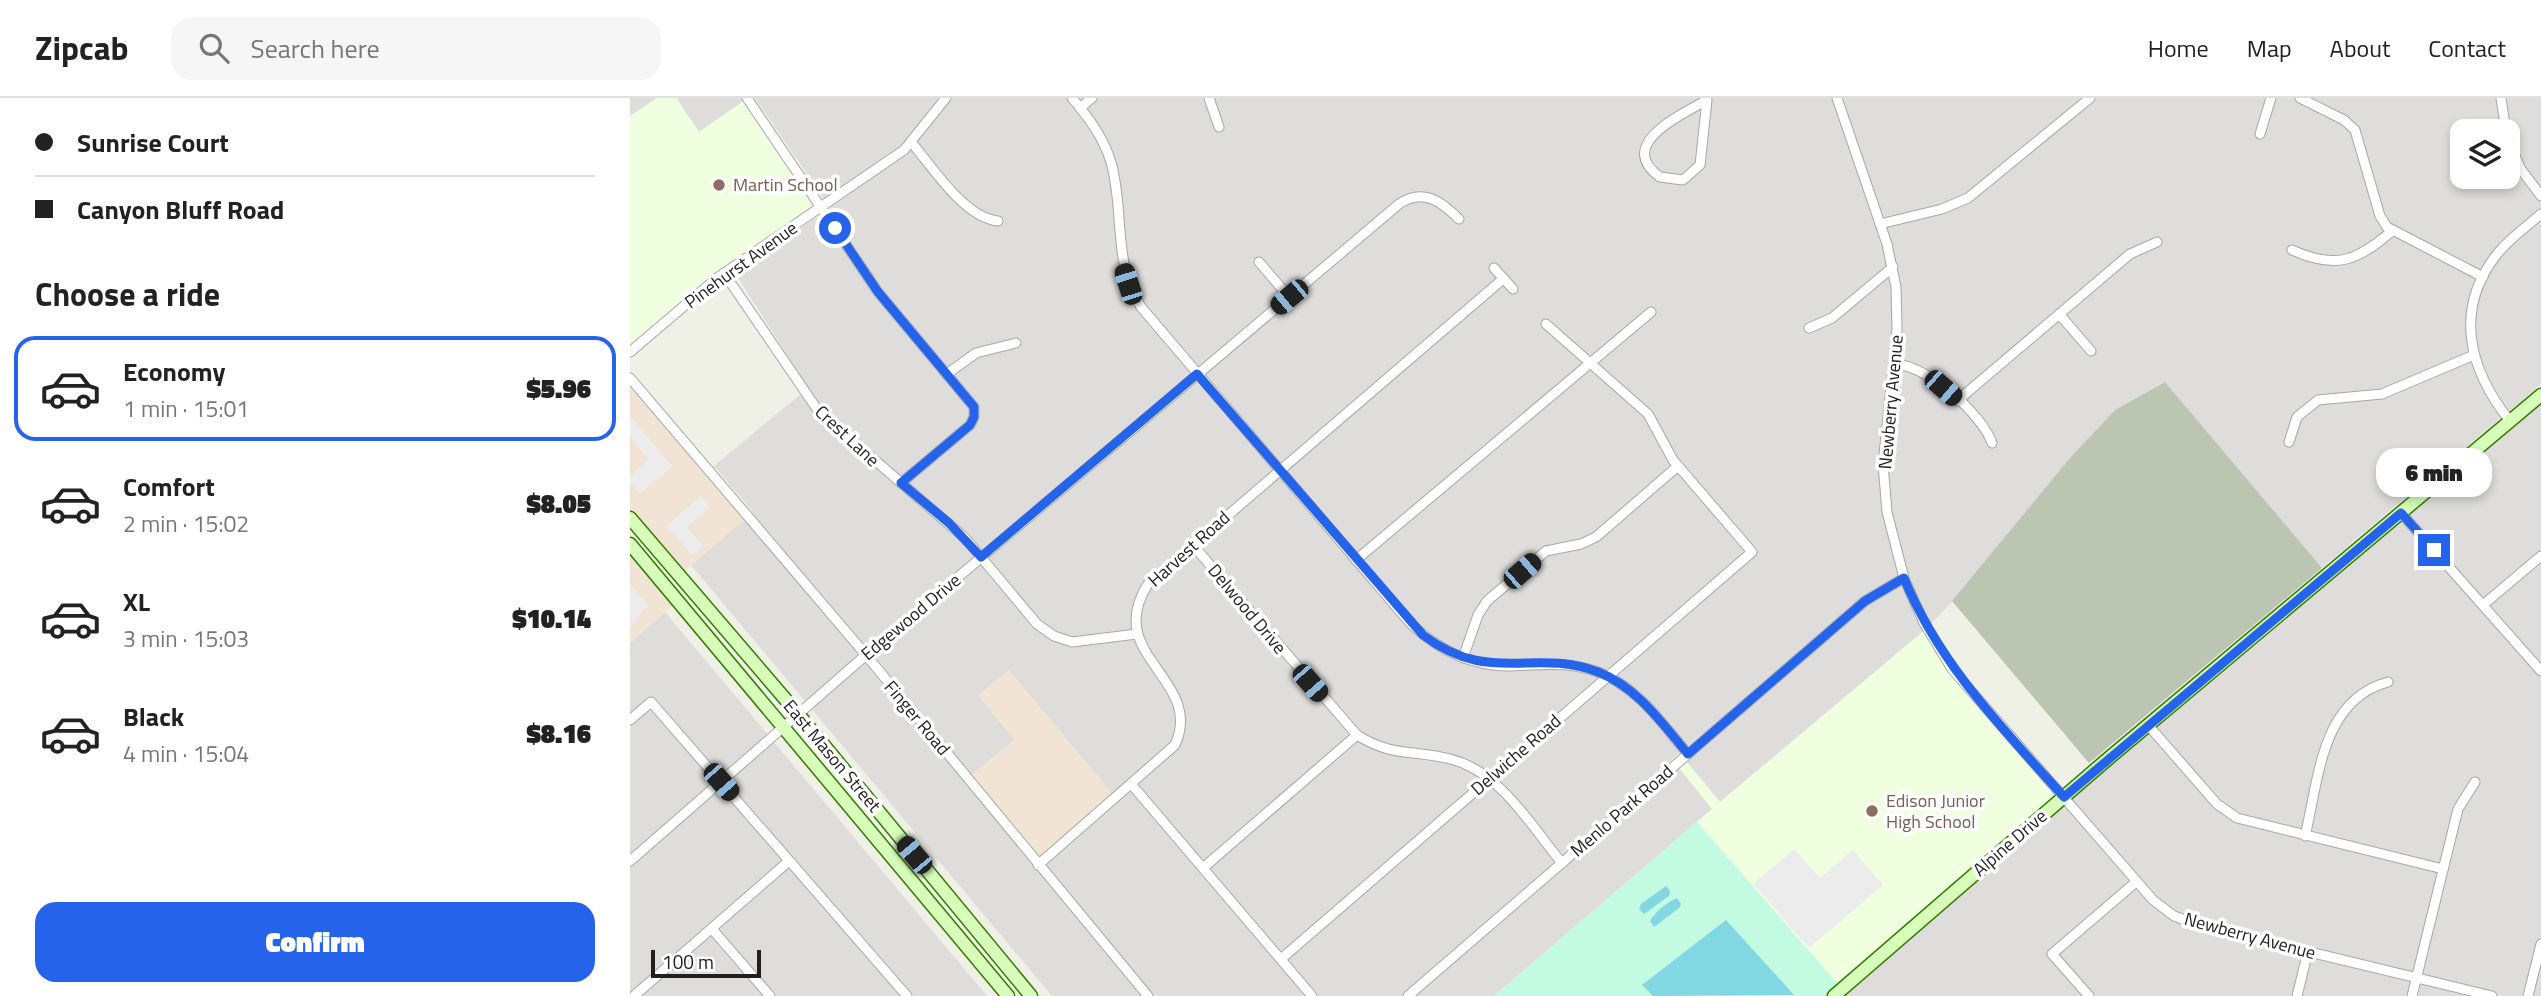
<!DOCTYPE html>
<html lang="en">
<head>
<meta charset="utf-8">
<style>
  :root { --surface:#fff; --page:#f6f6f6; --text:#222; --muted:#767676; --line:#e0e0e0; --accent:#2563eb }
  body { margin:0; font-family:"Titillium Web",sans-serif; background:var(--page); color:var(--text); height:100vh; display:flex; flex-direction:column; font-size:26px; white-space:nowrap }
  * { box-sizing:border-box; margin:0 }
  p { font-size:23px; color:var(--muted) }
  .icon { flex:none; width:38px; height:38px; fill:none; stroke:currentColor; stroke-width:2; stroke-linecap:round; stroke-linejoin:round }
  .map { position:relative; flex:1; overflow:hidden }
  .drawer { display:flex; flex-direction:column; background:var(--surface); width:630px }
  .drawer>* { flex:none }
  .top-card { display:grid; align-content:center; height:154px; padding:0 35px; background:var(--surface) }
  .tools { position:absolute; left:1820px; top:21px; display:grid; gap:14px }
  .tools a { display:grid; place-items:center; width:70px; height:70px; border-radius:14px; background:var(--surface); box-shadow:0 4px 10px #0003; font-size:35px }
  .scale { position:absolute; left:21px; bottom:18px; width:110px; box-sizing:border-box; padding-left:7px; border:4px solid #202020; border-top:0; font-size:19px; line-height:24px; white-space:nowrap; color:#202020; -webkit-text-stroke:5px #fff; paint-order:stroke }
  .end { position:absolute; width:32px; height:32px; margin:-16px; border:9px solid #2563eb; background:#fff; box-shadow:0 0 0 4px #fff }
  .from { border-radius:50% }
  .bubble { position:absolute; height:49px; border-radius:21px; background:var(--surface); box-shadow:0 4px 10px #0003; font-size:23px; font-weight:800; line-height:49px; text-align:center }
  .car { position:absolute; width:21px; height:42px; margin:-21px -10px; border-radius:9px; box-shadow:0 0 5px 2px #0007; background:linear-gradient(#222 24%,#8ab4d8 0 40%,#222 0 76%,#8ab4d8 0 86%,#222 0) }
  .top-card b { display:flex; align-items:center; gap:24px; height:66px; font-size:26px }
  .top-card b+b { border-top:2px solid var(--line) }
  .top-card i { width:18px; height:18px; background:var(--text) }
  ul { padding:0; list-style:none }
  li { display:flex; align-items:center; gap:21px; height:105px; margin:0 14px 10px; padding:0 21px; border:4px solid transparent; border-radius:21px }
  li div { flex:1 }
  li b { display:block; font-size:26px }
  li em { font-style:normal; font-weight:800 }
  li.current { border-color:var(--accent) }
  li>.icon { width:63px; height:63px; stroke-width:1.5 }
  h2 { padding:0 35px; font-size:32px; line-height:84px }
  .primary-button { display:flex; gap:14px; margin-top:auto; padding:14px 35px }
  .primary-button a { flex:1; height:80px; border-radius:21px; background:var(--accent); color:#fff; font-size:28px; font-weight:800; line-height:80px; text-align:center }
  header { display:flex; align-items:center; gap:42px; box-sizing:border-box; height:98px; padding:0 35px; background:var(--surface); border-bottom:2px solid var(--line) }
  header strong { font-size:33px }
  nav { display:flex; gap:38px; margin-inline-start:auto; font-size:24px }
  .search { width:490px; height:63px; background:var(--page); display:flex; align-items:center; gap:18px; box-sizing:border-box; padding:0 24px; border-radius:21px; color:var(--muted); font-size:26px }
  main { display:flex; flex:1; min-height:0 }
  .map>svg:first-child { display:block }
</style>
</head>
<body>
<header>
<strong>Zipcab</strong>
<div class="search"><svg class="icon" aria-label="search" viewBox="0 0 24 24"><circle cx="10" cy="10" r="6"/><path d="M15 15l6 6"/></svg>Search here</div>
<nav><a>Home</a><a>Map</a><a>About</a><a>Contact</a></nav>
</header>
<main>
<section class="drawer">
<div class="top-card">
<b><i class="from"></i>Sunrise Court</b>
<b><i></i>Canyon Bluff Road</b>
</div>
<h2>Choose a ride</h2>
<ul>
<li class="current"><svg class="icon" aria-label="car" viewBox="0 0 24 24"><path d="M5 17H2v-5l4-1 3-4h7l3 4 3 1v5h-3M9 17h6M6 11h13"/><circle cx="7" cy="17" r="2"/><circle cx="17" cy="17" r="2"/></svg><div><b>Economy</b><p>1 min · 15:01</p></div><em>$5.96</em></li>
<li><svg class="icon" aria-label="car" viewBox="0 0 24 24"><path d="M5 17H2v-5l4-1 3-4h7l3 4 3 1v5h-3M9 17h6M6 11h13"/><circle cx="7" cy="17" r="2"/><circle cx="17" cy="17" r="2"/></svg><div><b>Comfort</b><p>2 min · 15:02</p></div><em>$8.05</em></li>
<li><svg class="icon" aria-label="car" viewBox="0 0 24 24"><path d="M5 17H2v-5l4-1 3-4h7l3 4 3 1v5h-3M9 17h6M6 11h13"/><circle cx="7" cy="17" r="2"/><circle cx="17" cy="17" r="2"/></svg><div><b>XL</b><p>3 min · 15:03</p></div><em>$10.14</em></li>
<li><svg class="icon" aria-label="car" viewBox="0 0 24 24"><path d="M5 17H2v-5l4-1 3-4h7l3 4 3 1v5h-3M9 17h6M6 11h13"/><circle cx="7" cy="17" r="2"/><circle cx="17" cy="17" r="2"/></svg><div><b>Black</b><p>4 min · 15:04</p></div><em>$8.16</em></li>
</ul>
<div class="primary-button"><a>Confirm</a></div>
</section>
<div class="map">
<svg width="1911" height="898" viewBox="0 0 1911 898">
  <rect width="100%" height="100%" fill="#eff0e6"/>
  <g fill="#dedddc" fill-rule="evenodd">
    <path d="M0 0H27L0 18Z"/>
    <path d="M46 0H118L69 34Z"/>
    <path d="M125 0H1911V286L1692 470 1535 284 1485 312 1440 360 1333 492 1294 533 1090 704 1057 664 1080 644 1072 636 1029 672 1036 681 1049 670 1082 711 864 898H422L61 467 123 414 84 368 178 290 105 175 200 110ZM1832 33H1878V79H1832Z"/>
    <path d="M1911 305V898H1215L1475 672Z"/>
    <path d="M35 514 357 898H0V545Z"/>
  </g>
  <g fill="#f2e4d4">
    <path d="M0 280 118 419 49 478 0 420Z"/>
    <path d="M0 446 48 503 0 545Z"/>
    <path d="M379 572 486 700 408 767 337 680 384 642 348 597Z"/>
  </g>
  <g fill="#f0ffe0">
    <path d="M27 0H46L69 34 118 0 191 109 87 180 0 254V18Z"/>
    <path d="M1297 530 1322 571 1434 699 1212 891 1067 724 1082 711 1046 666 1053 660 1090 704Z"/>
  </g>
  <path fill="#bbc5b1" d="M1535 284 1692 470 1459 665 1322 503 1440 360 1485 312Z"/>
  <path fill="#c2fbe2" d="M1067 724 1212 891 1204 898H864Z"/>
  <g fill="#81d8e2">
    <path d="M1036 788 1040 793 1039 798 1014 816 1009 811 1011 806Z"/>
    <path d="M1047 800 1051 806 1049 810 1024 829 1020 823C1025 814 1037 804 1047 800Z"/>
    <path d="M1096 822 1164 897 1023 898 1012 887Z"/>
  </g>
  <g fill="#ececec">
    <path d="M0 318 42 368 10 396 0 385V378L18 361 0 339Z"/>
    <path d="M71 398 80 409 57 429 73 448 62 457 36 427Z"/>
    <path d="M0 486 18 507 0 529Z"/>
    <path d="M1164 751 1190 780 1223 752 1253 787 1179 850 1123 786Z"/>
  </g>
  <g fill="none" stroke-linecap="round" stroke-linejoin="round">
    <g stroke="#a7a7a7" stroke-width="11">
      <g id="street">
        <path d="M117 0 248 194 344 309V319L340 327 271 385"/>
        <path d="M442 0C459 20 473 39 481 64 495 114 482 163 511 209L781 526C809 552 843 569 882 568 916 566 946 563 977 578 1012 595 1034 628 1058 656"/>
        <path d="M579 0 589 29"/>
        <path d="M1207 0 1257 146 1266 189 1267 232 1253 366 1257 414 1274 480 1294 525 1322 571 1523 802 1544 818 1568 827 1862 898"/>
        <path d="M1670 0 1714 22 1725 32 1750 118 1757 129 1853 179"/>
        <path d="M1871 0 1876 33"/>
        <path d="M1077 2 1070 67 1053 82 1030 79C984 46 1053 16 1077 2Z"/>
        <path d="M450 10 462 0"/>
        <path d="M1630 36 1641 0"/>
        <path d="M1878 40 1890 70 1911 98"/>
        <path d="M281 44C302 68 334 120 368 123"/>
        <path d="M1250 126 1312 111 1338 100 1460 0"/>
        <path d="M1662 152C1706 172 1727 163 1762 133"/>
        <path d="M629 164 659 199"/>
        <path d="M864 170 883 191"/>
        <path d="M94 175 189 314 335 440 407 526 424 538 442 544 507 536"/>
        <path d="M1429 216 1461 253"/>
        <path d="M1179 230 1202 220 1263 169"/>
        <path d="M0 254 87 180 274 52 316 0"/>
        <path d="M1264 266C1296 266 1352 316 1362 345"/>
        <path d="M317 276 346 255 386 245"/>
        <path d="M0 280 236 557 518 898"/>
        <path d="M1327 303 1500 156 1527 144"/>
        <path d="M1880 323C1839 272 1823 212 1867 156 1879 141 1896 129 1911 116"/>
        <path d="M1659 344 1667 319 1688 302 1752 296 1844 257"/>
        <path d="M1771 415 1911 573"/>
        <path d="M562 446 727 637C764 660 782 651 820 661 870 673 901 728 932 765"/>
        <path d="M726 462 1021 214"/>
        <path d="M1853 507 1911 458"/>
        <path d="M833 560 848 517 857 503 916 453 951 446 966 439 1048 368"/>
        <path d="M0 622 21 604 277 898"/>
        <path d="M1518 627 1587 706 1607 720 1813 771"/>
        <path d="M502 687 682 898"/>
        <path d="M1675 738C1689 681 1691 602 1758 584"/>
        <path d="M0 763 236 557 769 106C793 90 811 103 829 121"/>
        <path d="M408 767 545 647C575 581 472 558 518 486L873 181"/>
        <path d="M573 770 727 637"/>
        <path d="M82 831 140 898"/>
        <path d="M651 861 1122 454 1043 362 1018 316 916 226"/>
        <path d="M4 898 159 763"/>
        <path d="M778 898 1235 503 1274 480"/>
        <path d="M1459 898 1422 856 1506 784"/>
        <path d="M1667 898 1678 853"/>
        <path d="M1782 898 1828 711 1845 684"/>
        <path d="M1898 898 1911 846"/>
      </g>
    </g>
    <g stroke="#337c01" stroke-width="15">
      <g id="secondary">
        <path d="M0 420 168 616 401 898"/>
        <path d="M0 446 378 898"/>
        <path d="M1204 898 1473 665 1911 297"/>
      </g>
    </g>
    <use href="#street" stroke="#fff" stroke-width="9"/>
    <use href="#secondary" stroke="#d8fcb9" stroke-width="12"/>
  </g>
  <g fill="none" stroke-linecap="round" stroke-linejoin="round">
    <path stroke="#2563eb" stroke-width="9" d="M205 130 248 194 344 309V319L340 327 271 385 319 425 351 459 567 276 793 537C860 588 903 549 968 574 1007 589 1032 625 1058 656L1235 503 1274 480C1309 566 1373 631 1434 699L1771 415 1804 452"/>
  </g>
  <g fill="#8d6e63" stroke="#fff" stroke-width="2.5">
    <circle cx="89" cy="87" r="7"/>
    <circle cx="1242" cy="713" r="7"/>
  </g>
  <g text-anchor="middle" stroke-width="7" stroke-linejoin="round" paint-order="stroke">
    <g font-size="18" fill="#785e54" stroke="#fff" text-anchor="start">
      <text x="103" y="93">Martin School</text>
      <text x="1256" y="709">Edison Junior<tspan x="1256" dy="21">High School</tspan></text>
    </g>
    <g font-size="18" fill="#202020" stroke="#fff">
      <text transform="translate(111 167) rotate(-36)" y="6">Pinehurst Avenue</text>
      <text transform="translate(1261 304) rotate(-85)" y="6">Newberry Avenue</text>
      <text transform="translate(217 338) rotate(43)" y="6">Crest Lane</text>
      <text transform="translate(559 451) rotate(-42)" y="6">Harvest Road</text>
      <text transform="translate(617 511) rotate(50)" y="6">Delwood Drive</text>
      <text transform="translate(281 519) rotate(-40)" y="6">Edgewood Drive</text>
      <text transform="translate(287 620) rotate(50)" y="6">Finger Road</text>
      <text transform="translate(886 657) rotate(-41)" y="6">Delwiche Road</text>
      <text transform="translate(202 658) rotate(50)" y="6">East Mason Street</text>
      <text transform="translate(992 713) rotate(-41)" y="6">Menlo Park Road</text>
      <text transform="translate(1380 745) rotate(-41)" y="6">Alpine Drive</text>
      <text transform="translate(1620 838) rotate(15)" y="6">Newberry Avenue</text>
    </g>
  </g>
</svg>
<div class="tools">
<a><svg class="icon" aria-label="layers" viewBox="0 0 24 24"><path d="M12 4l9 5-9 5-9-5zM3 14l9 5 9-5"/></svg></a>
</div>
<div class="scale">100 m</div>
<i class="end from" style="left:205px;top:130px"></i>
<i class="end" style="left:1804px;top:452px"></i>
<div class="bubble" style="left:1746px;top:350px;width:116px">6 min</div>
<i class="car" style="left:498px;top:186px;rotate:342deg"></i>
<i class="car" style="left:659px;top:199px;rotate:230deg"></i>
<i class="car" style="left:1313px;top:290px;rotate:131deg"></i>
<i class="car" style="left:892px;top:473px;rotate:49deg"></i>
<i class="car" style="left:680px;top:585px;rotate:139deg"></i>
<i class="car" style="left:91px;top:684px;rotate:139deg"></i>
<i class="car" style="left:284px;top:757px;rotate:320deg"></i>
</div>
</main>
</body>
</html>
